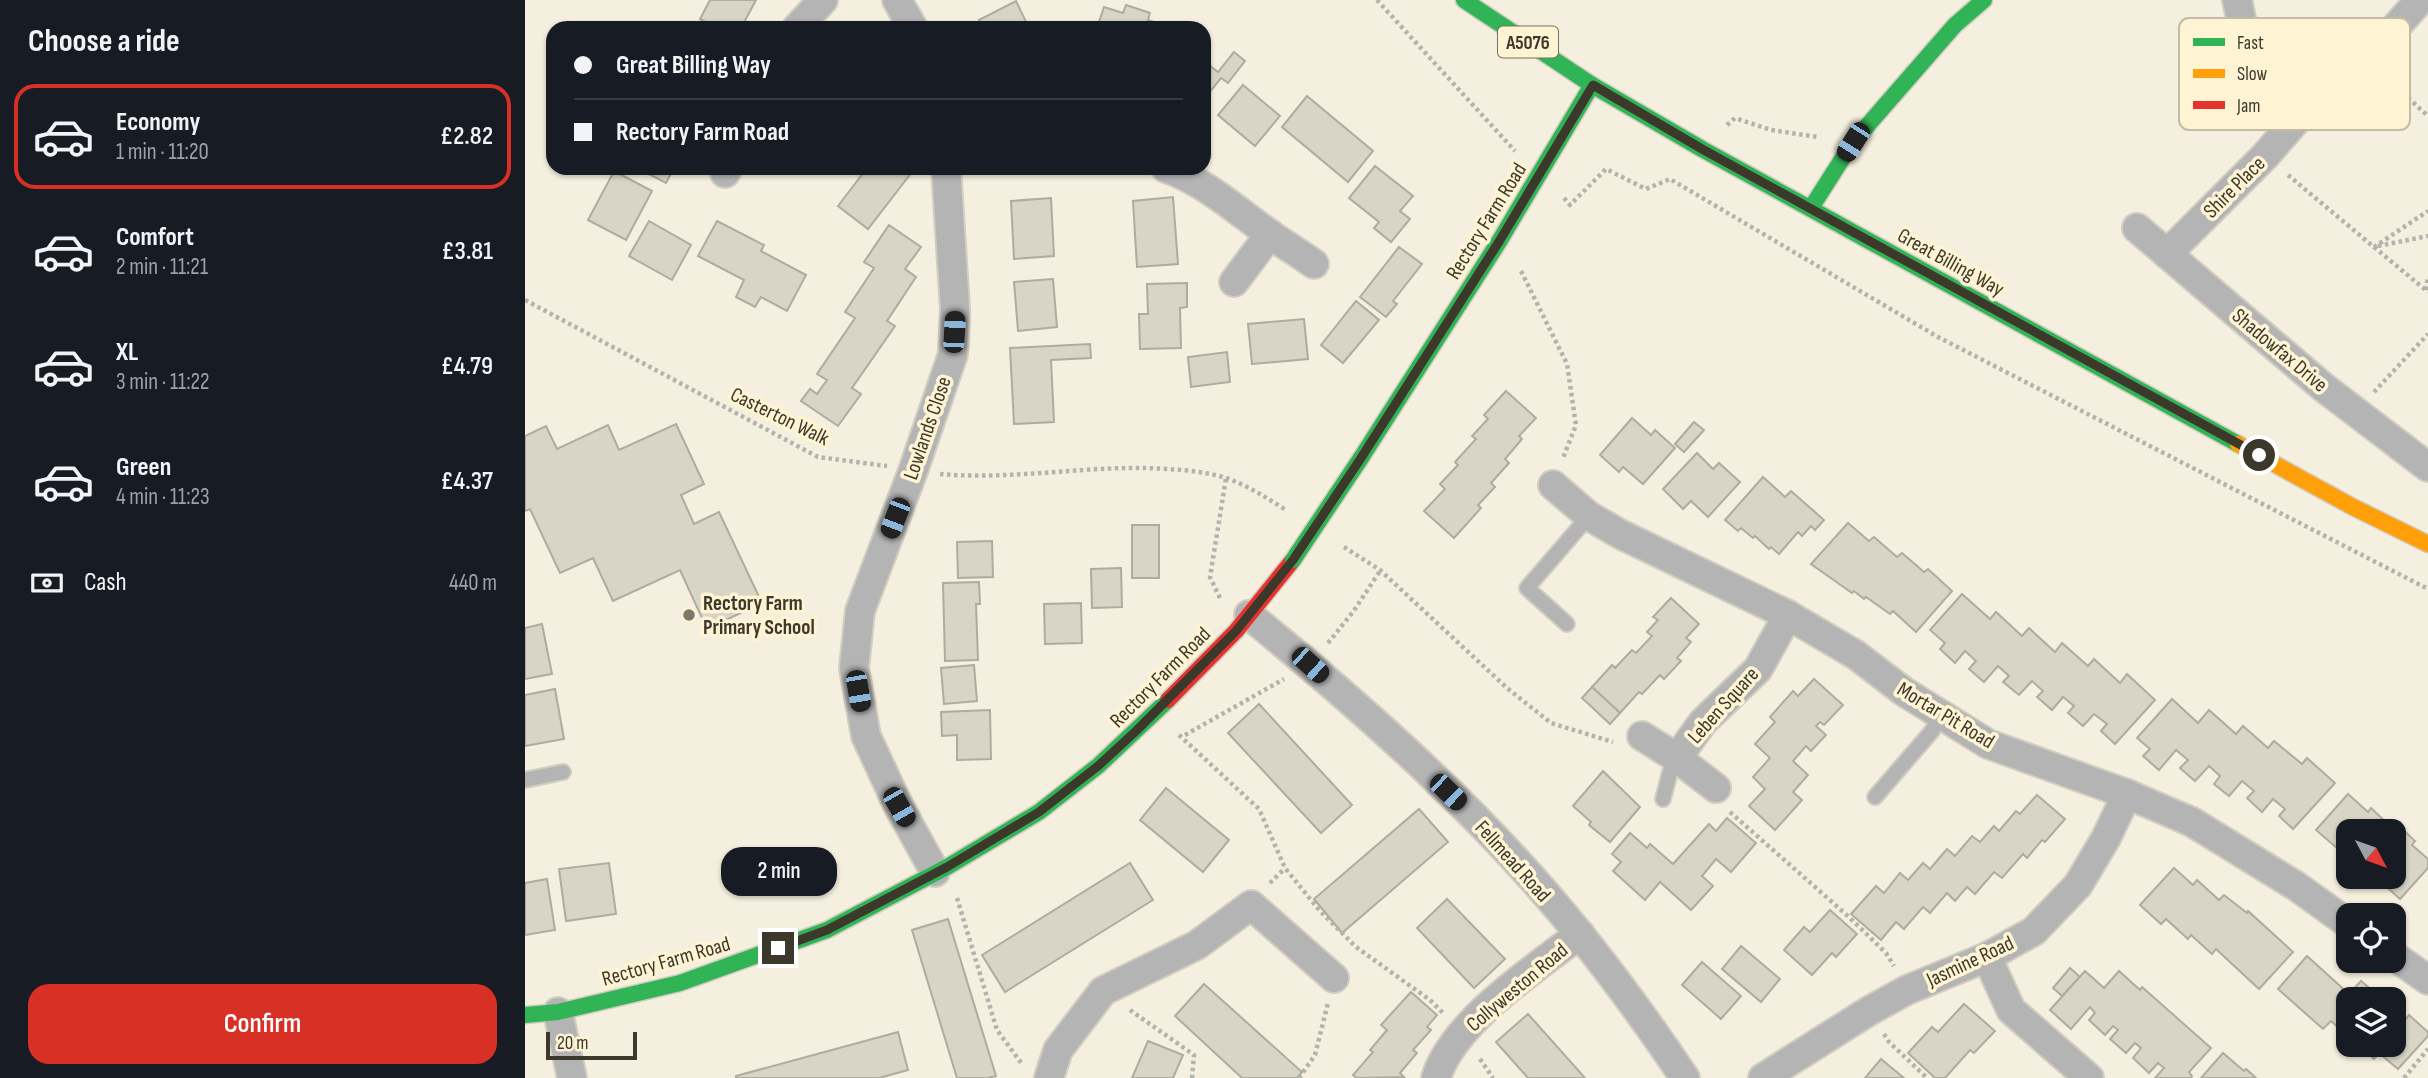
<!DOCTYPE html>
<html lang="en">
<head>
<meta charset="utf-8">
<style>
  :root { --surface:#171b24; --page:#242831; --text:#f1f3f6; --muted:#9ea1a6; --line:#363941; --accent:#d93025 }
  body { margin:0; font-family:"Sofia Sans Condensed",sans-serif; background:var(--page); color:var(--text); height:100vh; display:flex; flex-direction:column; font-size:26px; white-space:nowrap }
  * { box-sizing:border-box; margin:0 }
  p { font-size:23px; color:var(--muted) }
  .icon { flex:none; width:38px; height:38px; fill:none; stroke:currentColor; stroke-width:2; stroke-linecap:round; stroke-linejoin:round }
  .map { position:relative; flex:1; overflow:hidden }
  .drawer { display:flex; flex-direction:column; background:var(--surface); width:525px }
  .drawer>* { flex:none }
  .banner { position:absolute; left:21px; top:21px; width:665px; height:154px; border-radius:21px; box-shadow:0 2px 5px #0004; display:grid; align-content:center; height:154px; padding:0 28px; background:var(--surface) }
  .needle { width:46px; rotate:131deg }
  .fabs { position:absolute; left:1811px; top:819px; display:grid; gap:14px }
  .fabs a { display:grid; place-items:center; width:70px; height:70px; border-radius:14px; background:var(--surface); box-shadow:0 2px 5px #0004; font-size:35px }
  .scale { position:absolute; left:21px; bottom:18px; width:91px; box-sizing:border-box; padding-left:7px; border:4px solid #3c382c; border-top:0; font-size:19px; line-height:24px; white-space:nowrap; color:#3c382c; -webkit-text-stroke:5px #fef4d4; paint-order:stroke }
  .end { position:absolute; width:32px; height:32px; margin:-16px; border:9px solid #3c382c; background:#fff; box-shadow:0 0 0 4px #fff }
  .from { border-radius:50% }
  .bubble { position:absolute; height:49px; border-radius:21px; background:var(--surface); box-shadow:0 2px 5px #0004; font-size:23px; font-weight:600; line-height:49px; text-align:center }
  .car { position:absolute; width:21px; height:42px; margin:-21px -10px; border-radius:9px; box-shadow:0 0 5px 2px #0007; background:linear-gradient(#222 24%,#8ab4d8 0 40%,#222 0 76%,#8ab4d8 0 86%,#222 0) }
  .banner b { display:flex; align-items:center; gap:24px; height:66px; font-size:26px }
  .banner b+b { border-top:2px solid var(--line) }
  .banner i { width:18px; height:18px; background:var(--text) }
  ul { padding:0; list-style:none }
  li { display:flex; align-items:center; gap:21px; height:105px; margin:0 14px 10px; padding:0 14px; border:4px solid transparent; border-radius:21px }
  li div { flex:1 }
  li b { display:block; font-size:26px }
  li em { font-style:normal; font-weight:600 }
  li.on { border-color:var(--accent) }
  li>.icon { width:63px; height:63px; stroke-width:1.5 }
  h2 { padding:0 28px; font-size:32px; line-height:84px }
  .pay { display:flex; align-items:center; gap:18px; height:77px; padding:0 28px; font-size:26px }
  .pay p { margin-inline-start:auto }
  .cta { display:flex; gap:14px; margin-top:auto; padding:14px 28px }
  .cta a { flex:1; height:80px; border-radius:21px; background:var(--accent); color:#fff; font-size:28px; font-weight:600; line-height:80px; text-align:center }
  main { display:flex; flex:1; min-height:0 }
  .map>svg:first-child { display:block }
</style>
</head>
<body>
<main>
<section class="drawer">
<h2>Choose a ride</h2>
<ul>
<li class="on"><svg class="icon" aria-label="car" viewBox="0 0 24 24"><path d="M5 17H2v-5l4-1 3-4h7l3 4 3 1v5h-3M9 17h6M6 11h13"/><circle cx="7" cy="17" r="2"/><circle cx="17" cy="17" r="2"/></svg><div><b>Economy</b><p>1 min · 11:20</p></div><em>£2.82</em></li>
<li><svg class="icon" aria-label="car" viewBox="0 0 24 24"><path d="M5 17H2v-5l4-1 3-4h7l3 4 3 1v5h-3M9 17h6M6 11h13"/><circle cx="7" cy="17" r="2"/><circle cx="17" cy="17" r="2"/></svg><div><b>Comfort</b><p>2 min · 11:21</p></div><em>£3.81</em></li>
<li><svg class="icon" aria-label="car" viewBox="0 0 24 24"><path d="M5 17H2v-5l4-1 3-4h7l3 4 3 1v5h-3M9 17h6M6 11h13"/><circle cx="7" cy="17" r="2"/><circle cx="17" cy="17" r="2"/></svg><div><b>XL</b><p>3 min · 11:22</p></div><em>£4.79</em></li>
<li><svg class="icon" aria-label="car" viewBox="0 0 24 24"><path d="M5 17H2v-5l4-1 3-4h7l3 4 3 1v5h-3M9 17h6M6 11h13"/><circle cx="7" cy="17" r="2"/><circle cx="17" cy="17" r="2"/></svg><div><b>Green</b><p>4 min · 11:23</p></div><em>£4.37</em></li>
</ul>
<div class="pay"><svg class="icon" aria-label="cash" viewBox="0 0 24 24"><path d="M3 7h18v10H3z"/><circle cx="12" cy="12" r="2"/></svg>Cash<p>440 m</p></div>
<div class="cta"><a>Confirm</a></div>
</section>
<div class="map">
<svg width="1903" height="1078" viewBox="0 0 1903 1078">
  <rect width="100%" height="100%" fill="#f4efde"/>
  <g fill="#d8d5c7" stroke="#afab9e" stroke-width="2">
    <path d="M185 0H231L216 28H192L175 19Z"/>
    <path d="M491 1 504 28H458L454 20Z"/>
    <path d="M601 5 625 13 623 20 641 26 640 28H572L579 7 598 13Z"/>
    <path d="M709 52 720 61 703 83 696 78 679 99V61L693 72Z"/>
    <path d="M718 85 755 116 730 146 693 115Z"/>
    <path d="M782 96 848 151 823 182 757 127Z"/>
    <path d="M850 166 888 196 875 211 885 219 866 242 849 228 854 222 824 198Z"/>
    <path d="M112 168H149L141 183Z"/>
    <path d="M342 168H390L343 229 313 206Z"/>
    <path d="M89 171 127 191 101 240 63 220Z"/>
    <path d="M648 197 653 264 612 267 608 201Z"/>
    <path d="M526 198 529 256 489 259 486 201Z"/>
    <path d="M124 221 166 245 147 280 104 256Z"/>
    <path d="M192 221 239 245 236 251 281 275 262 311 236 297 230 307 211 297 219 280 173 256Z"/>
    <path d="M364 225 396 247 380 269 391 277 362 321 370 326 327 388 336 394 313 426 276 401 285 389 292 394 302 380 292 374 330 318 320 312 349 268 339 262Z"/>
    <path d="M874 247 897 264 868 301 872 304 861 317 835 297Z"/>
    <path d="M528 279 532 327 493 331 489 282Z"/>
    <path d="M662 283V307L655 308 656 348 615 349 614 314H623L622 284Z"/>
    <path d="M831 301 854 320 818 363 796 345Z"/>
    <path d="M779 319 783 359 727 364 723 324Z"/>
    <path d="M565 344 566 358 526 360 529 422 489 424 485 348Z"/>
    <path d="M702 352 705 382 666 387 663 357Z"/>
    <path d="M981 391 1011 418 994 436 997 439 980 459 984 463 966 483 970 487 953 505 956 508 929 538 899 511 920 489 915 484 933 465 930 462 951 439 947 436 963 419 959 415Z"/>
    <path d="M1107 418 1126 435 1130 430 1150 448 1118 484 1098 467 1094 472 1075 455Z"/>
    <path d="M1169 422 1179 430 1159 452 1150 444Z"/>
    <path d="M151 424 179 484 156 495 169 524 194 512 237 603 182 629 155 570 88 601 68 558 35 573 5 509 0 511V436L21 426 32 449 83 425 94 450Z"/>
    <path d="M1172 453 1188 469 1194 463 1215 482 1183 517 1166 501 1158 509 1138 489Z"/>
    <path d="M1238 477 1260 497 1266 491 1299 520 1290 530 1286 526 1277 536 1273 532 1254 554 1246 547 1244 549 1230 536 1228 538 1216 528 1213 531 1200 520Z"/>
    <path d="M1323 523 1344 541 1349 537 1372 557 1377 553 1399 572 1403 569 1427 591 1391 632 1368 611 1365 614 1341 597 1339 599 1329 591 1327 593 1286 564Z"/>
    <rect x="607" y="525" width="27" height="53"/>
    <path d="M467 541 468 577 433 578 432 542Z"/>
    <path d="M596 568 597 607 567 608 566 569Z"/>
    <path d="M454 582 455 604H451L453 660 420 661 418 583Z"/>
    <path d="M1437 594 1465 619 1471 612 1497 636 1504 628 1530 652 1537 643 1563 666 1569 659 1595 683 1602 674 1630 700 1590 744 1576 731 1582 724 1569 714 1558 726 1543 713 1549 706 1538 697 1527 710 1512 697 1518 691 1507 681 1494 695 1478 682 1484 676 1473 666 1459 682 1444 669 1451 661 1440 651 1430 663 1415 649 1420 643 1405 630Z"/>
    <path d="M1146 598 1174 624 1161 638 1166 642 1152 658 1156 661 1139 679 1135 675 1117 694 1114 692 1095 713 1067 687 1087 665 1090 668 1107 650 1111 653 1127 636 1122 632 1133 620 1128 617Z"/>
    <path d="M556 603 557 643 520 644 519 604Z"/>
    <path d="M17 624 27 674 0 679V628Z"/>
    <path d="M449 665 452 701 419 704 416 668Z"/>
    <path d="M1289 679 1318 705 1299 725 1295 722 1291 726 1301 735 1286 751 1281 746 1268 761 1283 775 1268 792 1277 800 1250 830 1224 806 1240 789 1228 777 1245 758 1230 744 1250 722 1245 717 1268 691 1273 696Z"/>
    <path d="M1067 687 1095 713 1085 724 1057 698Z"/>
    <path d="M30 689 39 739 0 746V695Z"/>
    <path d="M1647 699 1673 723 1684 710 1711 734 1718 726 1743 748 1749 741 1777 764 1782 758 1810 783 1768 829 1754 816 1760 809 1748 799 1737 812 1722 798 1729 791 1717 781 1704 796 1689 784 1695 776 1684 766 1670 781 1655 768 1663 760 1651 750 1634 770 1618 756 1625 749 1612 738Z"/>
    <path d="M734 704 827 805 796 833 703 733Z"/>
    <path d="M465 710 466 759 432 760V735L417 736 416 712Z"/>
    <path d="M1078 771 1115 807 1085 842 1064 825 1066 822 1048 806Z"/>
    <path d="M641 788 704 840 678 872 615 820Z"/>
    <path d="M1823 794 1843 812 1846 808 1865 826 1869 821 1890 841 1887 845 1903 859V868L1875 899 1854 880 1857 877H1869V831H1824V853L1816 846 1813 849 1791 830Z"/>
    <path d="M1512 795 1540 819 1520 842 1517 840 1502 858 1498 854 1477 878 1469 872 1450 894 1442 887 1430 901 1422 893 1405 913 1398 907 1379 929 1371 922 1356 940 1326 914 1351 886 1359 893 1375 873 1383 880 1398 863 1405 869 1422 849 1430 856 1447 836 1455 842 1469 826 1474 831 1491 811 1495 814Z"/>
    <path d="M894 809 923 842 817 933 789 899Z"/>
    <path d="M1202 818 1231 843 1206 872 1191 859 1177 876 1188 886 1166 910 1135 882 1120 900 1088 871 1096 862 1087 854 1105 833 1122 848 1125 844 1148 864 1184 824 1191 831Z"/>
    <path d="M84 863 91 914 41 921 34 869Z"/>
    <path d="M605 863 628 900 480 992 457 955Z"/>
    <path d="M1649 868 1668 885 1672 880 1694 900 1699 895 1722 913 1723 911 1768 952 1734 989 1691 949 1687 954 1666 935 1663 939 1641 919 1636 924 1615 905Z"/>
    <path d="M22 879 30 930 0 935V883Z"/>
    <path d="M922 899 980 959 949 988 892 928Z"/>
    <path d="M1305 910 1332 934 1311 957 1307 953 1287 975 1259 950 1279 927 1285 932Z"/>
    <path d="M423 919 471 1076 463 1078H432L387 930Z"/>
    <path d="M1216 946 1255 979 1236 1002 1197 969Z"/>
    <path d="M1782 956 1824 994 1836 981 1857 999H1824V1037L1806 1021 1798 1029 1753 989Z"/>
    <path d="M1177 962 1216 996 1196 1019 1157 985Z"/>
    <path d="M1545 968 1555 977 1537 996 1528 988Z"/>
    <path d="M1560 971 1579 988 1594 971 1615 990 1617 987 1686 1048 1664 1072 1667 1076 1666 1078H1630L1639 1068 1633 1063 1624 1073 1608 1058 1616 1048 1610 1043 1601 1053 1585 1039 1593 1030 1588 1026 1580 1035 1564 1020 1570 1013 1565 1007 1546 1029 1525 1010Z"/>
    <path d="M679 984 777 1072 772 1078H717L650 1016Z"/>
    <path d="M886 992 912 1015 902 1027 906 1030 888 1050 892 1053 875 1073 879 1077 832 1078 828 1075 848 1052 845 1050 862 1030 856 1025Z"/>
    <path d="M1439 1004 1470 1031 1449 1053 1445 1050 1420 1078H1410L1383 1053 1407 1027 1413 1032Z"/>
    <path d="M1869 1010 1880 1020 1884 1015 1903 1032V1036L1873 1069 1854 1053 1849 1059 1833 1045H1869Z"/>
    <path d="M1003 1014 1060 1078H1003L971 1042Z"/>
    <path d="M373 1032 383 1070 354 1078H211V1076Z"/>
    <path d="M623 1041 658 1055 648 1078H607Z"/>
    <path d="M1698 1053 1719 1071 1721 1069 1731 1078H1676Z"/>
    <path d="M1356 1059 1379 1078H1340Z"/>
  </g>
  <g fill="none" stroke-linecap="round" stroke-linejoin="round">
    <g stroke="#d1cdc0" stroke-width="18">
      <g id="lane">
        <path d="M1042 624 1002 588 1064 516"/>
        <path d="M0 780 38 772"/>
        <path d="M1350 797 1407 731 1416 715"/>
        <path d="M1138 799 1145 772 1152 758"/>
      </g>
    </g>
    <g stroke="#d1cdc0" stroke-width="32">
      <g id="street">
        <path d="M372 0 388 28"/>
        <path d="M272 28 298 0"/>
        <path d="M1774 117 1809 96 1895 0"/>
        <path d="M641 168C680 182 710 209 743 233 758 244 774 253 789 264"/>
        <path d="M200 173 203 168"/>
        <path d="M1612 228 1798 387 1903 467"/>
        <path d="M1642 254 1740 156 1774 117 1745 92 1724 55 1712 0"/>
        <path d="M709 282 745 234"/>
        <path d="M1028 485 1064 516 1095 534 1263 615 1331 655 1378 691 1463 744 1602 794 1667 822 1771 886 1824 924"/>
        <path d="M724 615C842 712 960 816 1056 936 1093 982 1127 1029 1160 1078"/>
        <path d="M1117 736 1152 758 1191 788"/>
        <path d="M1152 758 1178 722 1233 669 1263 615"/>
        <path d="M410 872 374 807 341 736 329 668 335 611 388 471 428 354 430 309 421 168"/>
        <path d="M1869 956 1903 980"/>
        <path d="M1462 957 1486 1010 1564 1078"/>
        <path d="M33 1012 47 1078"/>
        <path d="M524 1078 533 1050 578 991 672 945 726 905 809 978"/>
        <path d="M911 1078C928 1022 1009 969 1055 934"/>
        <path d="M1238 1078 1344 1011 1382 990 1462 957 1509 931 1553 885 1581 838 1602 794"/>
      </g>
    </g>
    <g stroke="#d1cdc0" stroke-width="19">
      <g id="fast">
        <path d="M939 0 1067 85 1177 149 1713 444"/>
        <path d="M1286 208 1328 142 1430 25 1459 0"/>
        <path d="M836 458 975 240 1067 85"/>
        <path d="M0 1015 33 1012 155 983 302 930 422 867 514 812 573 766 643 700"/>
      </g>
    </g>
    <g stroke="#d1cdc0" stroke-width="19">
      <path id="slow" d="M1713 444 1828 507 1903 544"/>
    </g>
    <g stroke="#d1cdc0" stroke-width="19">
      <path id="jam" d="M643 700 711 631 768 560"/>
    </g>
    <g stroke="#b3b3ae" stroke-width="4.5" stroke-dasharray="3.5 3.5" stroke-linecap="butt">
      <path d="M852 0 990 151"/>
      <path d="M1862 79 1903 116"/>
      <path d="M1202 125 1210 118 1246 130 1293 137"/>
      <path d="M1763 175 1849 247 1903 211"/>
      <path d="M1039 198 1045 205 1081 169 1121 189 1145 179 1413 337 1903 589"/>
      <path d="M1853 246 1903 236"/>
      <path d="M1849 247 1903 292"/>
      <path d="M996 271 1042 364 1051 425 1038 458"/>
      <path d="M1901 290 1903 276"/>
      <path d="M0 300 293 457 362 466"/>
      <path d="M1849 392 1903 334"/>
      <path d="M415 474C483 480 551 467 619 468 647 469 678 470 704 479 725 487 742 498 761 510"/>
      <path d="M819 547 855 570 982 688 1026 723 1088 742"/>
      <path d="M695 598 685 577 701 478"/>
      <path d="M803 643 828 612 855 571"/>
      <path d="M654 735 734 809 760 868 795 911 831 947 905 1000 919 1014"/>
      <path d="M660 735 759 679"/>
      <path d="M1205 812 1324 917 1361 953 1369 966"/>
      <path d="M745 883 760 868"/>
      <path d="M432 898 472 1030 497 1064"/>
      <path d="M605 1010 669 1055 667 1078"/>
      <path d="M1359 1034 1364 1042 1402 1078"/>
      <path d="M955 1059 968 1078"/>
      <path d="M774 1078 790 1055 803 1003"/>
      <path d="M1879 1078 1903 1049"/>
    </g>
    <use href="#lane" stroke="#b3b4b3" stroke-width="14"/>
    <use href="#street" stroke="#b3b4b3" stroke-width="28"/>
    <use href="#fast" stroke="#30b455" stroke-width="16"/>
    <use href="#slow" stroke="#ff9f0a" stroke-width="16"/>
    <use href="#jam" stroke="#e5322d" stroke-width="16"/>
    <g stroke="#d1cdc0" stroke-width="19" stroke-linecap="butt">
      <path id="fast-bridge" d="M768 560 836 458"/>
    </g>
    <use href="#fast-bridge" stroke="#30b455" stroke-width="16"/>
  </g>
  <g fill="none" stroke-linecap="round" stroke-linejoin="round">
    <path stroke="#3c382c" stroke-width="9" d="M253 948 302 930 422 867 514 812 573 766 611 731 711 631 768 560 836 458 975 240 1068 85 1177 149 1734 455"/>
  </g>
  <circle fill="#7c786a" stroke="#fef4d4" stroke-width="2.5" cx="164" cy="615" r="7"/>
  <g text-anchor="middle" stroke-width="7" stroke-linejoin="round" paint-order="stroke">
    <rect fill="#fef4d4" stroke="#76705e" stroke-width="2" x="973" y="26.5" width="60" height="31" rx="5"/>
    <g font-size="19" font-weight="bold" fill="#3c382c">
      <text x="1003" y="49">A5076</text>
    </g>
    <g font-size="21" fill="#3c382c" stroke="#fef4d4">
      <text transform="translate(1709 187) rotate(-45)" y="7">Shire Place</text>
      <text transform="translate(961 221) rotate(-58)" y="7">Rectory Farm Road</text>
      <text transform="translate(1426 262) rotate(29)" y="7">Great Billing Way</text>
      <text transform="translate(1755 350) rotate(40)" y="7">Shadowfax Drive</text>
      <text transform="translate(255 416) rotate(26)" y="7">Casterton Walk</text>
      <text transform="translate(402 428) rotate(-71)" y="7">Lowlands Close</text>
      <text transform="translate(635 677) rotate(-45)" y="7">Rectory Farm Road</text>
      <text transform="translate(1198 705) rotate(-48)" y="7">Leben Square</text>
      <text transform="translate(1421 715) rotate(31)" y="7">Mortar Pit Road</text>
      <text transform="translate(988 861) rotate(48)" y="7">Fellmead Road</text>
      <text transform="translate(141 961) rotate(-16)" y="7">Rectory Farm Road</text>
      <text transform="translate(1445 961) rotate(-25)" y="7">Jasmine Road</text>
      <text transform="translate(992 987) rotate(-40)" y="7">Collyweston Road</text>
    </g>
    <g font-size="21" font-weight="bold" fill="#3c382c" stroke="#fef4d4" text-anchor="start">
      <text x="178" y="610">Rectory Farm<tspan x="178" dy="24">Primary School</tspan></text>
    </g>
  </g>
  <rect x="1654" y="18" width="231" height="112" rx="10" fill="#fef4d4" stroke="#c4bca2" stroke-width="2"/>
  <rect x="1668" y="38" width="32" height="8" fill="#30b455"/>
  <rect x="1668" y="69" width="32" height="9" fill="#ff9f0a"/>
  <rect x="1668" y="101" width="32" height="8" fill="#e5322d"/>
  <g font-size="19" fill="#3c382c">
    <text x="1712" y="49">Fast</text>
    <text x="1712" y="80">Slow</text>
    <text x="1712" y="112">Jam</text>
  </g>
</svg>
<div class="fabs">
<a><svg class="needle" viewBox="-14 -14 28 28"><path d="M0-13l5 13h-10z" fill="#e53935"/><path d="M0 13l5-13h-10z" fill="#9ea1a6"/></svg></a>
<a><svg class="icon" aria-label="locate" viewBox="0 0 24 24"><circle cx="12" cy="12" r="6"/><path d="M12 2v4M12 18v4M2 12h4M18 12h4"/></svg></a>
<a><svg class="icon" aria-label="layers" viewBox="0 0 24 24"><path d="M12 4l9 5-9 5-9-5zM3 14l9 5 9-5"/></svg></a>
</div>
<div class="scale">20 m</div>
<i class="end from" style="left:1734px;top:455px"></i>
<i class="end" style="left:253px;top:948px"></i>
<div class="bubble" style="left:196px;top:847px;width:116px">2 min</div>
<i class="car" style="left:1328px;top:142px;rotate:212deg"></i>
<i class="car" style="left:429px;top:332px;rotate:3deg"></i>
<i class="car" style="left:370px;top:518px;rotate:201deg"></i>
<i class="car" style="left:785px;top:665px;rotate:132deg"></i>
<i class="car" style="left:333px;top:691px;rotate:170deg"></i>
<i class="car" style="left:923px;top:792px;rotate:134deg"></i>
<i class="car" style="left:374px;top:807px;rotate:150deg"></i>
<div class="banner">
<b><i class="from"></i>Great Billing Way</b>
<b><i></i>Rectory Farm Road</b>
</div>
</div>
</main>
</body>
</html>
